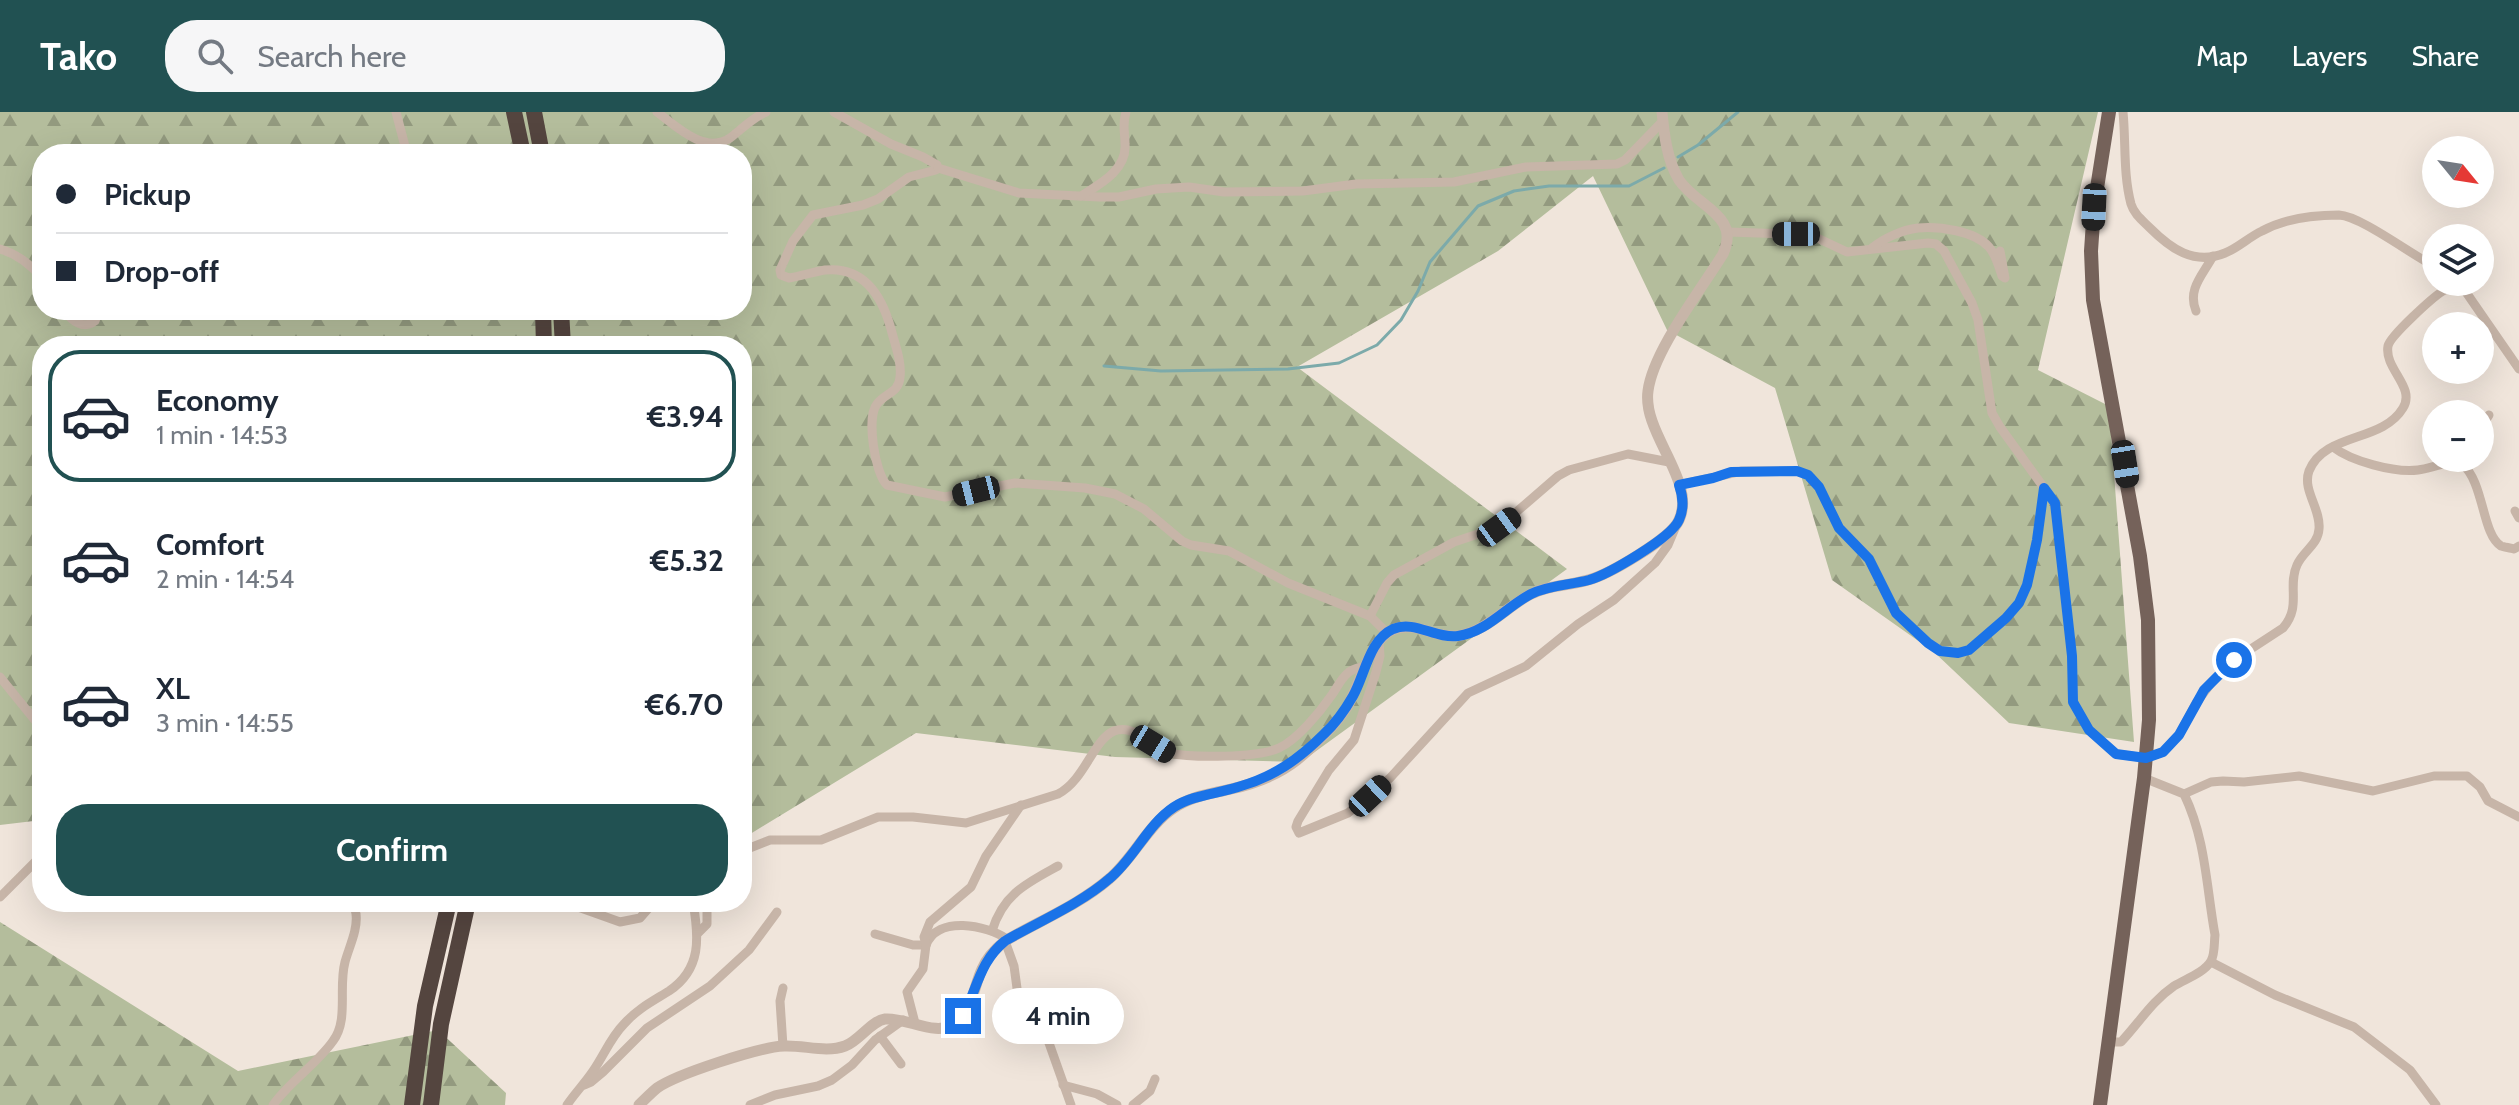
<!DOCTYPE html>
<html lang="en">
<head>
<meta charset="utf-8">
<style>
  :root { --surface:#fff; --page:#f6f6f7; --text:#1f2937; --muted:#747a83; --line:#e0e1e3; --accent:#215152 }
  body { margin:0; font-family:Cabin,sans-serif; background:var(--page); color:var(--text); height:100vh; display:flex; flex-direction:column; font-size:30px; white-space:nowrap }
  * { box-sizing:border-box; margin:0 }
  p { font-size:26px; color:var(--muted) }
  .icon { flex:none; width:44px; height:44px; fill:none; stroke:currentColor; stroke-width:2; stroke-linecap:round; stroke-linejoin:round }
  .map { position:relative; flex:1; overflow:hidden }
  .details { position:absolute; left:32px; top:224px; width:720px; height:576px; display:flex; flex-direction:column; background:var(--surface); border-radius:32px; box-shadow:0 8px 32px #0002 }
  .details>* { flex:none }
  .banner { position:absolute; left:32px; top:32px; width:720px; height:176px; border-radius:32px; box-shadow:0 8px 32px #0002; display:grid; align-content:center; height:176px; padding:0 24px; background:var(--surface) }
  .needle { width:52px; rotate:120deg }
  .fabs { position:absolute; left:2422px; top:24px; display:grid; gap:16px }
  .fabs a { display:grid; place-items:center; width:72px; height:72px; border-radius:50%; background:var(--surface); box-shadow:0 8px 32px #0002; font-size:40px }
  .end { position:absolute; width:36px; height:36px; margin:-18px; border:10px solid #1a73e8; background:#fff; box-shadow:0 0 0 4px #fff }
  .from { border-radius:50% }
  .bubble { position:absolute; height:56px; border-radius:28px; background:var(--surface); box-shadow:0 8px 32px #0002; font-size:26px; font-weight:700; line-height:56px; text-align:center }
  .car { position:absolute; width:24px; height:48px; margin:-24px -12px; border-radius:10px; box-shadow:0 0 6px 2px #0007; background:linear-gradient(#222 24%,#8ab4d8 0 40%,#222 0 76%,#8ab4d8 0 86%,#222 0) }
  .banner b { display:flex; align-items:center; gap:28px; height:76px; font-size:30px }
  .banner b+b { border-top:2px solid var(--line) }
  .banner i { width:20px; height:20px; background:var(--text) }
  ul { padding:14px 0 0; list-style:none }
  li { display:flex; align-items:center; gap:24px; height:132px; margin:0 16px 12px; padding:0 8px; border:4px solid transparent; border-radius:32px }
  li div { flex:1 }
  li b { display:block; font-size:30px }
  li em { font-style:normal; font-weight:700 }
  li.selected { border-color:var(--accent) }
  li>.icon { width:72px; height:72px; stroke-width:1.5 }
  .button { display:flex; gap:16px; margin-top:auto; padding:16px 24px }
  .button a { flex:1; height:92px; border-radius:32px; background:var(--accent); color:#fff; font-size:32px; font-weight:700; line-height:92px; text-align:center }
  header { display:flex; align-items:center; gap:48px; box-sizing:border-box; height:112px; padding:0 40px; background:var(--accent); color:#fff }
  header strong { font-size:38px }
  nav { display:flex; gap:44px; margin-inline-start:auto; font-size:28px }
  .search { width:560px; height:72px; background:var(--page); display:flex; align-items:center; gap:20px; box-sizing:border-box; padding:0 28px; border-radius:32px; color:var(--muted); font-size:30px }
  .map>svg:first-child { display:block }
</style>
</head>
<body>
<header>
<strong>Tako</strong>
<div class="search"><svg class="icon" aria-label="search" viewBox="0 0 24 24"><circle cx="10" cy="10" r="6"/><path d="M15 15l6 6"/></svg>Search here</div>
<nav><a>Map</a><a>Layers</a><a>Share</a></nav>
</header>
<div class="map">
<svg width="2519" height="993" viewBox="0 0 2519 993">
  <defs>
    <pattern id="forest-firs" width="22" height="20" patternUnits="userSpaceOnUse" patternTransform="scale(2)"><rect width="22" height="20" fill="#b4bd9c"/><path d="M5 1l3.5 6h-7zM16 11l3.5 6h-7z" fill="#939a7f"/></pattern>
  </defs>
  <rect width="100%" height="100%" fill="#f0e5db"/>
  <g fill="url(#forest-firs)" fill-rule="evenodd">
    <path d="M0 0H2098L2038 258 2109 294 2134 630 2009 611 1934 540 1832 468 1775 276 1667 218 1593 64 1498 139 1297 255 1567 457 1301 650 1115 645 916 621 742 727V234H42V708L0 713ZM42 42H742V198H42Z"/>
    <path d="M0 810 238 959 438 918 506 981 505 993H0Z"/>
  </g>
  <g fill="none" stroke-linecap="round" stroke-linejoin="round">
    <g stroke="#7caaaa" stroke-width="3">
      <path d="M1678 45 1698 33 1738 0"/>
      <path d="M1104 254 1161 259 1288 257 1339 251 1377 233 1401 208 1418 179 1430 150 1478 94 1514 79 1549 74H1629L1664 56"/>
    </g>
    <g stroke="#c7b5a8" stroke-width="9">
      <path d="M396 0 407 42"/>
      <path d="M657 0C676 14 705 43 730 26 742 17 752 6 766 0"/>
      <path d="M834 0 891 32 923 45 937 53 936 58 909 65 878 87 863 93 813 103 793 129 780 158 781 163 789 166C801 164 813 160 825 158 864 154 882 184 891 217 895 233 902 250 900 265 899 281 885 281 877 292 866 305 875 362 887 373L945 385 1015 371 1085 376 1115 382 1144 397 1182 429 1191 433 1229 439 1288 471 1370 504 1387 521"/>
      <path d="M2123 0C2126 30 2123 62 2131 92 2134 102 2142 108 2150 116 2170 136 2194 154 2225 141 2238 136 2249 125 2262 119 2284 107 2314 103 2339 103 2361 104 2413 144 2436 155"/>
      <path d="M938 56 1019 81 1099 85H1119L1156 77 1189 75 1224 80 1303 79 1356 72 1454 70 1526 55 1617 52 1625 48 1663 9"/>
      <path d="M1081 84C1100 72 1127 58 1125 32 1125 20 1122 12 1126 0"/>
      <path d="M1729 120 1811 123 1847 140 1928 131 1936 132 1944 139 1972 191 1978 208 1992 301 2000 315 2055 391 2072 544 2073 590 2089 618 2116 642 2146 646 2163 640 2179 623 2196 591 2212 570 2234 548 2283 516C2302 494 2287 475 2297 453 2303 439 2318 433 2319 417 2321 397 2302 378 2309 359 2325 320 2382 331 2403 296 2416 275 2384 257 2388 234 2390 224 2433 185 2443 179 2448 176 2455 174 2460 172"/>
      <path d="M1872 136C1884 126 1902 118 1918 116 1939 114 1975 119 1989 135 1996 143 1999 155 2002 164L2005 166 2000 139"/>
      <path d="M0 137C18 142 31 153 42 166"/>
      <path d="M2459 170 2519 257"/>
      <path d="M64 198C72 209 83 218 95 209L99 198"/>
      <path d="M2196 199C2187 177 2203 163 2213 144"/>
      <path d="M2480 317 2489 303"/>
      <path d="M2333 335C2351 349 2394 361 2418 358 2433 356 2448 348 2462 352 2484 369 2482 423 2501 434 2504 435 2511 436 2514 437L2519 434"/>
      <path d="M1679 373 1742 359H1797L1808 363 1819 375 1839 416 1869 447 1896 501 1928 531 1940 539 1958 541 1969 538 2006 506 2019 491 2027 473 2037 428 2044 376"/>
      <path d="M2515 399 2519 406"/>
      <path d="M1370 504 1387 471 1394 463 1454 430 1499 415 1558 364 1569 358 1628 342 1669 350"/>
      <path d="M1379 529 1380 544 1376 560 1354 628 1329 658 1298 709 1296 715 1299 721 1348 701 1390 666 1468 581 1526 554 1578 512 1614 488 1655 451 1668 433 1676 414"/>
      <path d="M0 565 42 617"/>
      <path d="M2184 682 2211 670 2223 669 2244 670 2299 664 2373 679 2434 664H2467L2480 675 2488 689 2519 705"/>
      <path d="M742 739 770 728H821L878 705H913L966 711 1058 682C1085 668 1093 628 1114 619 1135 611 1151 636 1169 641 1192 646 1258 646 1279 636 1297 628 1320 600 1331 584 1337 576 1341 566 1349 560 1355 556 1360 555 1366 554"/>
      <path d="M0 785 42 743"/>
      <path d="M564 790 620 810 640 806 654 790"/>
      <path d="M992 819C1003 782 1027 771 1058 754"/>
      <path d="M698 821 707 812V790"/>
      <path d="M875 822 913 833H926"/>
      <path d="M1005 829 1014 854 1019 891 1044 921 1049 931 1071 993"/>
      <path d="M926 833C938 803 986 813 1007 827"/>
      <path d="M2211 850 2275 883 2354 915 2410 958 2436 993"/>
      <path d="M915 911 907 880 923 857 926 833 924 825 930 810 971 775 986 744 1021 693"/>
      <path d="M880 924 901 952"/>
      <path d="M2109 930H2121C2139 911 2152 889 2174 874 2185 867 2204 861 2211 849 2215 842 2214 831 2215 823 2206 773 2206 728 2184 682L2144 666"/>
      <path d="M783 934 780 889 783 876"/>
      <path d="M584 973 591 970 603 960 647 916 710 874 749 838 777 800"/>
      <path d="M1063 973 1097 982 1117 993"/>
      <path d="M273 993C290 969 316 953 333 929 349 908 338 876 345 850 349 835 358 818 356 802 356 798 353 794 352 790"/>
      <path d="M567 993C575 981 585 971 593 959 604 943 611 925 624 912 637 897 653 889 669 879 702 857 699 825 693 790"/>
      <path d="M750 993 775 983 818 974 832 968 852 953 875 928 903 908"/>
      <path d="M1133 993 1150 979 1155 967"/>
    </g>
    <path stroke="#c7b5a8" stroke-width="11" d="M639 993C645 987 651 981 657 976 677 962 760 935 784 934 804 933 826 941 845 934 859 929 871 909 885 907 907 905 936 926 956 911 972 899 974 874 982 857 987 845 995 837 1005 829 1039 809 1079 793 1109 767 1133 747 1147 714 1174 696 1191 684 1211 682 1231 677 1254 672 1278 663 1297 648 1315 633 1334 615 1347 595 1360 574 1369 529 1392 518 1415 507 1438 529 1462 523 1488 517 1506 496 1529 483 1547 473 1568 474 1588 468 1608 463 1668 428 1678 410 1699 371 1642 322 1648 279 1653 239 1701 178 1723 142 1741 103 1697 95 1679 68 1667 48 1664 22 1662 0"/>
    <path stroke="#75625a" stroke-width="14" d="M2100 993 2144 666 2149 608 2148 508 2140 444 2093 188 2091 139 2094 95 2109 0"/>
    <g stroke="#54453f" stroke-width="16">
      <path d="M514 0 523 42"/>
      <path d="M534 0 542 42"/>
      <path d="M543 198 544 234"/>
      <path d="M561 198 563 234"/>
      <path d="M412 993 425 894 449 790"/>
      <path d="M431 993 441 912 468 790"/>
    </g>
  </g>
  <g fill="none" stroke-linecap="round" stroke-linejoin="round">
    <path stroke="#1a73e8" stroke-width="10" d="M963 904C977 877 980 849 1005 829 1038 810 1080 792 1109 767 1134 747 1147 713 1174 695 1193 683 1216 682 1238 675 1273 665 1298 648 1324 622 1336 611 1345 598 1353 584 1365 563 1369 528 1393 517 1415 508 1435 527 1458 524 1487 520 1506 495 1531 482 1549 473 1570 473 1589 468 1609 462 1671 426 1679 408 1684 397 1683 384 1679 373L1713 366 1731 360 1797 359 1808 363 1819 375 1839 416 1869 447 1896 501 1928 531 1940 539 1958 541 1969 538 2006 506 2019 491 2027 473 2037 428 2044 376 2055 391 2072 544 2073 590 2089 618 2116 642 2146 646 2163 640 2179 623 2204 578 2234 548"/>
  </g>
</svg>
<div class="fabs">
<a><svg class="needle" viewBox="-14 -14 28 28"><path d="M0-13l5 13h-10z" fill="#e53935"/><path d="M0 13l5-13h-10z" fill="#747a83"/></svg></a>
<a><svg class="icon" aria-label="layers" viewBox="0 0 24 24"><path d="M12 4l9 5-9 5-9-5zM3 14l9 5 9-5"/></svg></a>
<a>+</a>
<a>−</a>
</div>
<i class="end from" style="left:2234px;top:548px"></i>
<i class="end" style="left:963px;top:904px"></i>
<div class="bubble" style="left:992px;top:876px;width:132px">4 min</div>
<i class="car" style="left:2094px;top:95px;rotate:183deg"></i>
<i class="car" style="left:1796px;top:122px;rotate:270deg"></i>
<i class="car" style="left:2125px;top:352px;rotate:171deg"></i>
<i class="car" style="left:976px;top:379px;rotate:256deg"></i>
<i class="car" style="left:1499px;top:415px;rotate:54deg"></i>
<i class="car" style="left:1153px;top:632px;rotate:121deg"></i>
<i class="car" style="left:1370px;top:684px;rotate:47deg"></i>
<div class="banner">
<b><i class="from"></i>Pickup</b>
<b><i></i>Drop-off</b>
</div>
<section class="details">
<ul>
<li class="selected"><svg class="icon" aria-label="car" viewBox="0 0 24 24"><path d="M5 17H2v-5l4-1 3-4h7l3 4 3 1v5h-3M9 17h6M6 11h13"/><circle cx="7" cy="17" r="2"/><circle cx="17" cy="17" r="2"/></svg><div><b>Economy</b><p>1 min · 14:53</p></div><em>€3.94</em></li>
<li><svg class="icon" aria-label="car" viewBox="0 0 24 24"><path d="M5 17H2v-5l4-1 3-4h7l3 4 3 1v5h-3M9 17h6M6 11h13"/><circle cx="7" cy="17" r="2"/><circle cx="17" cy="17" r="2"/></svg><div><b>Comfort</b><p>2 min · 14:54</p></div><em>€5.32</em></li>
<li><svg class="icon" aria-label="car" viewBox="0 0 24 24"><path d="M5 17H2v-5l4-1 3-4h7l3 4 3 1v5h-3M9 17h6M6 11h13"/><circle cx="7" cy="17" r="2"/><circle cx="17" cy="17" r="2"/></svg><div><b>XL</b><p>3 min · 14:55</p></div><em>€6.70</em></li>
</ul>
<div class="button"><a>Confirm</a></div>
</section>
</div>
</body>
</html>
